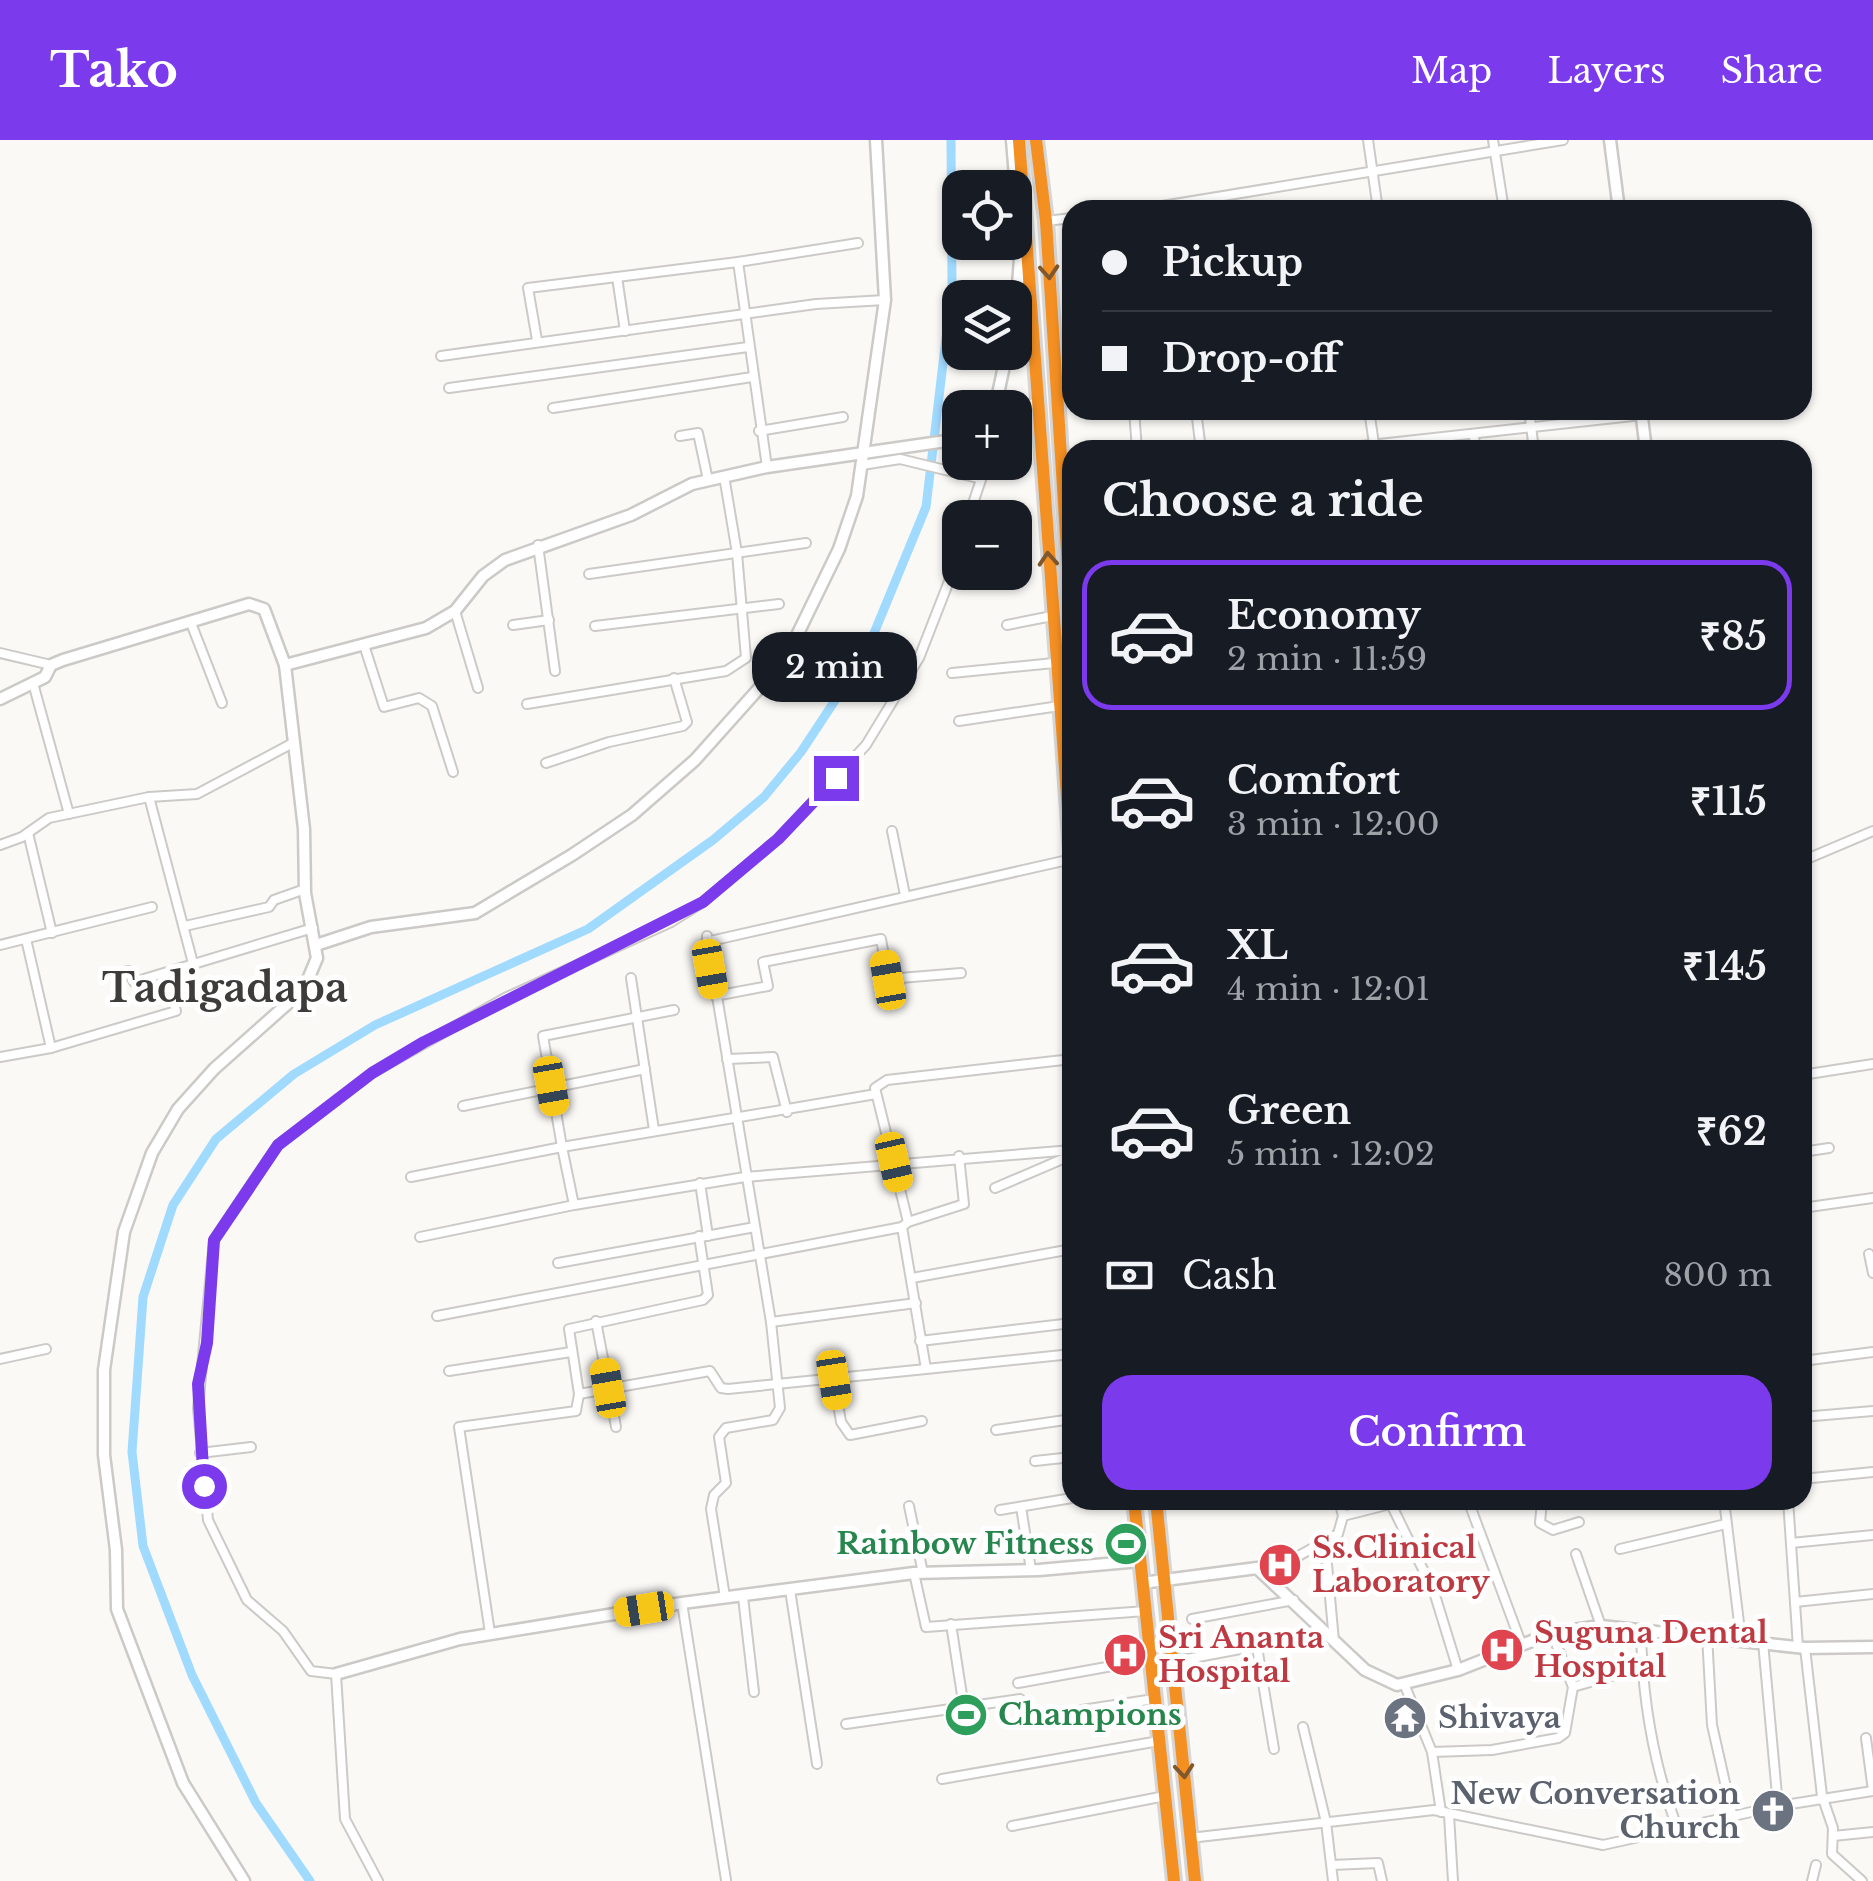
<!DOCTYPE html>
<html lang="en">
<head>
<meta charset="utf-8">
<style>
  :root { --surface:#171b24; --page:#242831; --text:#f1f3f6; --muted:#9ea1a6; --line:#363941; --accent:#7c3aed }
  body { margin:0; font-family:"Libre Baskerville",serif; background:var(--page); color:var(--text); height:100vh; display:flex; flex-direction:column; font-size:38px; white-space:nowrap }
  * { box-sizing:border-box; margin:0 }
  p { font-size:32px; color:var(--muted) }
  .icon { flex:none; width:55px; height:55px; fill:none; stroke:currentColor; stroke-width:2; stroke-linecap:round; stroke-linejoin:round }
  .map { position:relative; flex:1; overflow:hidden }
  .side { position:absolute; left:1062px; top:300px; width:750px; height:1070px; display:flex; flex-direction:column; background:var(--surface); border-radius:30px; box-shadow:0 2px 8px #0004 }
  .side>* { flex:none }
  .guide { position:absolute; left:1062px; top:60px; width:750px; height:220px; border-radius:30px; box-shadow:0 2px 8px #0004; display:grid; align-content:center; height:220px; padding:0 40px; background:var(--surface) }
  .fabs { position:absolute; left:942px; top:30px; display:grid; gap:20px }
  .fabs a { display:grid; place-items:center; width:90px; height:90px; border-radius:20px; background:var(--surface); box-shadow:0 2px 8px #0004; font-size:50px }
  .end { position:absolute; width:45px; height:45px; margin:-22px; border:12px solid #7c3aed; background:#fff; box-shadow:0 0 0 5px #fff }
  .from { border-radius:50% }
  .bubble { position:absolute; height:70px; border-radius:30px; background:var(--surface); box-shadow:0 2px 8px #0004; font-size:32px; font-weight:600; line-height:70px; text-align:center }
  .car { position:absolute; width:30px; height:60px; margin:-30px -15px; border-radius:12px; box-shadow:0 0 8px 2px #0007; background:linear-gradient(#f5c518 24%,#345 0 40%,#f5c518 0 76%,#345 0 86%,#f5c518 0) }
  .guide b { display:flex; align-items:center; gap:35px; height:95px; font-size:38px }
  .guide b+b { border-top:2px solid var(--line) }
  .guide i { width:25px; height:25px; background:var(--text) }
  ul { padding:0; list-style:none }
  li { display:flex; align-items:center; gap:30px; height:150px; margin:0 20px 15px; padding:0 20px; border:5px solid transparent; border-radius:30px }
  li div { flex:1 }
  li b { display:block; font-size:38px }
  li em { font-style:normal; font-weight:600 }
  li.on { border-color:var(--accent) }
  li>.icon { width:90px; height:90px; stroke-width:1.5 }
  h2 { padding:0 40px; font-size:45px; line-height:120px }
  .pay { display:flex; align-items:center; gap:25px; height:110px; padding:0 40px; font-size:38px }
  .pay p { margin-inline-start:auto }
  .primary-button { display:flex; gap:20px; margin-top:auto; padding:20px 40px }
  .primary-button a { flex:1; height:115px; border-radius:30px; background:var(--accent); color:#fff; font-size:40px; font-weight:600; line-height:115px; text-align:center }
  header { display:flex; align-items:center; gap:60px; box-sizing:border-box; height:140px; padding:0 50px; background:var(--accent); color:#fff }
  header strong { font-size:48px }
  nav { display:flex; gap:55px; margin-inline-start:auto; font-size:35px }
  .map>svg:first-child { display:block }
</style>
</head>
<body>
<header>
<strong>Tako</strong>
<nav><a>Map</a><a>Layers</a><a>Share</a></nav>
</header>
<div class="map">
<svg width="1873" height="1741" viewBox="0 0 1873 1741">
  <rect width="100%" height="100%" fill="#fbf9f6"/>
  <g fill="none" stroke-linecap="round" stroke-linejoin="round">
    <path stroke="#a1daff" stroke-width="9" d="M310 1741 256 1663 192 1535 143 1406 132 1312 143 1157 173 1065 216 999 294 934 375 885 588 789 713 700 764 657 801 612 865 515 926 367 952 147 951 0"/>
    <g stroke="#cccac7" stroke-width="12">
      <g id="street">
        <path d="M1368 0 1378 70"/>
        <path d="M1493 0 1504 70"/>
        <path d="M1138 70 1563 0"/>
        <path d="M1558 70 1585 66"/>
        <path d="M1046 81 1072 78"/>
        <path d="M738 122 858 103"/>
        <path d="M617 137 625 191"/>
        <path d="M537 200 528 148 738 122 767 327"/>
        <path d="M441 216 816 164 885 160"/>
        <path d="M449 248 748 207"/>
        <path d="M553 268 752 237"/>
        <path d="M1134 270 1137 310"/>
        <path d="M1196 270 1201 310"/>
        <path d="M1369 270 1374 304"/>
        <path d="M1529 270 1534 310"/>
        <path d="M1015 275 1020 266 1036 263"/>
        <path d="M759 291 843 277"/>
        <path d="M1474 295 1475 310"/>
        <path d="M680 296 698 293 708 340"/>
        <path d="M1325 310 1642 275"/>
        <path d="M862 325 900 319 978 338"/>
        <path d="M968 378 987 322"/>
        <path d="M538 405 555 531"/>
        <path d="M589 434 806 403"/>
        <path d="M455 471 478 548"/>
        <path d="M191 483 222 563"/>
        <path d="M513 485 549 480"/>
        <path d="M1007 485 1052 476"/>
        <path d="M595 486 779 464"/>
        <path d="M364 505 384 567 419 558 432 566 453 632"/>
        <path d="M0 513 51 525"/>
        <path d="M952 533 1054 523"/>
        <path d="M33 543 69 674"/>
        <path d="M527 564 726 531 746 518 737 413 724 336"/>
        <path d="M959 581 1059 566"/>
        <path d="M546 623 609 602 683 586 687 582 674 538"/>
        <path d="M149 657 194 827"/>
        <path d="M892 691 905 755"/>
        <path d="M28 693 52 793"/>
        <path d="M0 705 22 697 49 678 149 657 197 654 291 604"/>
        <path d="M1802 721 1873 691"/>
        <path d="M185 786 269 767 274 760 305 749"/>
        <path d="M707 796 771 1182 780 1268 773 1280 726 1288 719 1297 726 1343 714 1355 711 1369 725 1457"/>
        <path d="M26 799 51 908"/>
        <path d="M706 802 1072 719"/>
        <path d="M0 805 152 767"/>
        <path d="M115 834 128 831 134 842 313 788"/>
        <path d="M631 838 654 990"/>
        <path d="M715 856 768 846 763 822 881 799 888 839 961 833"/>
        <path d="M0 917 51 908 176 871 166 835"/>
        <path d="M727 919 773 917 787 972"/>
        <path d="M1072 919 887 940 875 948 908 1082 902 1087 926 1229 1072 1214"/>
        <path d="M1802 935 1873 924"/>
        <path d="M463 966 645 929"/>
        <path d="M1802 1012 1829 1008"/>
        <path d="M411 1037 562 1007 543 896 674 870"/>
        <path d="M700 1043 708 1096"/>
        <path d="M995 1048 1072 1015"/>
        <path d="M574 1065 562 1007 876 954"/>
        <path d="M1802 1068 1873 1058"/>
        <path d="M908 1082 964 1064 959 1016"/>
        <path d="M420 1097 574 1065 745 1037 1072 1010"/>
        <path d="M1869 1114 1873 1133"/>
        <path d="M558 1123 755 1087"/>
        <path d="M912 1138 1072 1109"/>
        <path d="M437 1176 902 1087"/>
        <path d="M596 1181 616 1287"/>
        <path d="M771 1182 916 1163"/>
        <path d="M920 1201 1072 1183"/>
        <path d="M0 1219 46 1209"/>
        <path d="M1802 1221 1873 1212"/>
        <path d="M449 1231 571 1212"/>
        <path d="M834 1240 841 1282 850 1295 922 1281"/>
        <path d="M579 1254 710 1231 721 1248 728 1249 926 1229"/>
        <path d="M1802 1277 1873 1271"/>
        <path d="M996 1290 1072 1279"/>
        <path d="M200 1313 251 1307"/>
        <path d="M1035 1321 1072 1317"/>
        <path d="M1802 1339 1873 1332"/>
        <path d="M1468 1360 1521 1503"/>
        <path d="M1542 1360 1540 1383 1553 1390 1579 1382"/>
        <path d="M1724 1360 1741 1499"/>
        <path d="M1788 1360 1798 1507"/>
        <path d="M1391 1364 1434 1452 1458 1530"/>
        <path d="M909 1366 923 1433"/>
        <path d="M1021 1367 1031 1430"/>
        <path d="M1000 1370 1072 1358"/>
        <path d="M1343 1376 1406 1360"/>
        <path d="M1325 1402 1334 1501"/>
        <path d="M1791 1403 1873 1395"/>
        <path d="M1620 1409 1726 1384"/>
        <path d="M1576 1414 1601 1486"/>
        <path d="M914 1433 926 1487 1146 1471"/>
        <path d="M1266 1434 1338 1394 1343 1376 1339 1360"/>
        <path d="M790 1450 817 1624"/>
        <path d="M743 1457 754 1552"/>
        <path d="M1795 1462 1873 1454"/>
        <path d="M682 1463 726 1740"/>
        <path d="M1192 1479 1294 1460"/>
        <path d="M951 1484 964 1568"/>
        <path d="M1641 1489C1642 1557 1654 1627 1678 1690"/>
        <path d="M490 1493 459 1287 576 1271 579 1254 569 1189 703 1160 708 1155 699 1096"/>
        <path d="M1707 1495 1712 1585 1733 1678"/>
        <path d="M1257 1507 1274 1609"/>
        <path d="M1805 1508 1822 1656 1833 1688 1832 1714 1862 1741"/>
        <path d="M1018 1543 1151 1519 1171 1522 1326 1493"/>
        <path d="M1405 1546 1432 1612 1441 1672"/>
        <path d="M1573 1547 1642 1527"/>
        <path d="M1082 1570 1154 1559"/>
        <path d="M846 1584 1020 1559"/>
        <path d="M1303 1587 1326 1682 1333 1741"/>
        <path d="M1432 1612 1492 1610 1558 1598 1565 1593 1573 1547 1552 1493"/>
        <path d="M942 1639 1159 1601"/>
        <path d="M1778 1666 1873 1651 1866 1598"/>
        <path d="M1449 1675 1453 1741"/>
        <path d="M1012 1686 1165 1656"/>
        <path d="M1833 1696 1873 1692"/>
        <path d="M1190 1698 1434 1670 1603 1705 1778 1666 1763 1502"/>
        <path d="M1332 1725 1378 1723 1382 1741"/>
        <path d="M378 1741 345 1679 336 1534 311 1531 283 1491 247 1460 208 1380 198 1268 214 1100 278 1005 372 933 505 858 671 782 703 762 778 699 866 605 919 518 960 413"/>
        <path d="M1812 1741 1816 1725"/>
      </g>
    </g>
    <g stroke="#cccac7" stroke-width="15">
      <g id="secondary">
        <path d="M1012 0 1018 74"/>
        <path d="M1610 0 1619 70"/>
        <path d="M1015 183 1021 106"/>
        <path d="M995 268 1007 212"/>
        <path d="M1641 270 1646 310"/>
        <path d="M0 559 45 537 51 525 63 520 249 464 264 469 285 525 426 488 455 471 483 436 505 420 631 375 692 344 767 327 960 299"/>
        <path d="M316 805 371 787 475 773 572 715 632 675 695 620 786 518 839 409 857 356 885 160 876 0"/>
        <path d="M1142 1443 1257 1428 1365 1530 1397 1545 1458 1530 1552 1493 1601 1486 1805 1508 1873 1507"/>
        <path d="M336 1534 460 1499 682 1463 914 1433 1039 1430 1140 1421"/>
        <path d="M244 1741 183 1643 117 1469 116 1410 104 1315V1230L124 1092 152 1013 178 969 214 929 304 849 317 818 305 753 304 689 285 525"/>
      </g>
    </g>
    <g stroke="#d6d6d6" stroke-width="18">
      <g id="highway">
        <path d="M1019 0 1072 725"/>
        <path d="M1036 0 1046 81 1072 489"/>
        <path d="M1017 178 1030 204"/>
        <path d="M1134 1360 1174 1741"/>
        <path d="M1156 1360 1195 1741"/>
      </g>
    </g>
    <use href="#street" stroke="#fff" stroke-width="8"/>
    <use href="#secondary" stroke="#fff" stroke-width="10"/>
    <use href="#highway" stroke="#f48f22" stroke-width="12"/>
  </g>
  <defs><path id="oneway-chevron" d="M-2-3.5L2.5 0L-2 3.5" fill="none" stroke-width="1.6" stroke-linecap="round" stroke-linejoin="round" transform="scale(2.5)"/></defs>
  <g stroke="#80582c">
    <use href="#oneway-chevron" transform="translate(1049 132) rotate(86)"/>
    <use href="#oneway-chevron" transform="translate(1048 419) rotate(-94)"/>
    <use href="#oneway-chevron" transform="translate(1184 1631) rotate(85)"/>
  </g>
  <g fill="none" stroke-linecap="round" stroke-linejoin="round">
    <path stroke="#7c3aed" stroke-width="12" d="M204 1346 198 1244 207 1203 214 1100 278 1005 372 933 424 902 703 762 778 699 836 638"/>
  </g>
  <defs>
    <g id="stadium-disc" transform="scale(2.25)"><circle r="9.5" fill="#2e9e5b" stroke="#fff"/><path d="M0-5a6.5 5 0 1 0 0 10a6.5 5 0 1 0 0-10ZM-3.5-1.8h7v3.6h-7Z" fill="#fff"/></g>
    <g id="hospital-disc" transform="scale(2.25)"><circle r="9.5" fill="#e0444e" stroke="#fff"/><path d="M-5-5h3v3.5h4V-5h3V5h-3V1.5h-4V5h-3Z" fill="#fff"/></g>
    <g id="temple-disc" transform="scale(2.25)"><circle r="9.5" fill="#6b7280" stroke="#fff"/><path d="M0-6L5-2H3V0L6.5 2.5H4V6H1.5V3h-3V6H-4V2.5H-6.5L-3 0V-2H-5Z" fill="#fff"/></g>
    <g id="church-disc" transform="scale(2.25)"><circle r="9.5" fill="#6b7280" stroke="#fff"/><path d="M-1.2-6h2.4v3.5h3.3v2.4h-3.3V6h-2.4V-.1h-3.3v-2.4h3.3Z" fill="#fff"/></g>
  </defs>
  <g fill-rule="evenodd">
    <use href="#stadium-disc" x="1126" y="1404"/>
    <use href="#hospital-disc" x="1280" y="1425"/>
    <use href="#hospital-disc" x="1502" y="1510"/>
    <use href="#hospital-disc" x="1125" y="1515"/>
    <use href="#stadium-disc" x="966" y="1575"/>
    <use href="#temple-disc" x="1405" y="1578"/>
    <use href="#church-disc" x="1773" y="1671"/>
  </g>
  <g text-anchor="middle" stroke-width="10" stroke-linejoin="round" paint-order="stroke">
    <g font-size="30" font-weight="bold" fill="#27864d" stroke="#fff" text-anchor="end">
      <text x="1094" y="1414">Rainbow Fitness</text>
      <text x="998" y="1585" text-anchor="start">Champions</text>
    </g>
    <g font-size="30" font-weight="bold" fill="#be3a42" stroke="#fff" text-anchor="start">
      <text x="1312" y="1418">Ss.Clinical<tspan x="1312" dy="34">Laboratory</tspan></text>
      <text x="1534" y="1503">Suguna Dental<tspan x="1534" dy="34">Hospital</tspan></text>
      <text x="1158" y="1508">Sri Ananta<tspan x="1158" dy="34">Hospital</tspan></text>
    </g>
    <g font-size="30" font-weight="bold" fill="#5b616d" stroke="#fff" text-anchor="start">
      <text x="1438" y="1588">Shivaya</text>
      <text x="1740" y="1664" text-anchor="end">New Conversation<tspan x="1740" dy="34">Church</tspan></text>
    </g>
    <g font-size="40" font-weight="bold" fill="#3d3c3a" stroke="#fff">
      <text x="225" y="862">Tadigadapa</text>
    </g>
  </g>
</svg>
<div class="fabs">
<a><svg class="icon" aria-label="locate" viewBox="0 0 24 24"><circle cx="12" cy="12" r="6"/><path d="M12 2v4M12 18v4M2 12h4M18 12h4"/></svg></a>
<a><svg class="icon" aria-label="layers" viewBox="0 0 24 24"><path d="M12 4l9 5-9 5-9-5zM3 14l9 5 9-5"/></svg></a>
<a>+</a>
<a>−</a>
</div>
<i class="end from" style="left:204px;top:1346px"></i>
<i class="end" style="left:836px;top:638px"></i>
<div class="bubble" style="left:752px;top:492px;width:165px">2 min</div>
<i class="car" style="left:710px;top:829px;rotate:170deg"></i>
<i class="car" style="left:888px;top:840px;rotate:350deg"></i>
<i class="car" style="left:551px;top:946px;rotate:170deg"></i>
<i class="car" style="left:894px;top:1022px;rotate:167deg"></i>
<i class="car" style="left:834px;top:1240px;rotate:171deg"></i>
<i class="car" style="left:608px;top:1248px;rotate:350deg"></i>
<i class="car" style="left:644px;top:1469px;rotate:261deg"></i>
<div class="guide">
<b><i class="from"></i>Pickup</b>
<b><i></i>Drop-off</b>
</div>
<section class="side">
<h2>Choose a ride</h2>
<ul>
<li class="on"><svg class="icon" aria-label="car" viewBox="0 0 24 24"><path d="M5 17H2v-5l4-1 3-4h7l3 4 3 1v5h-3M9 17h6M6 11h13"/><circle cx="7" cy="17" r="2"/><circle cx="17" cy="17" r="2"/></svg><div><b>Economy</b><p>2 min · 11:59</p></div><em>₹85</em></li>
<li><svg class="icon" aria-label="car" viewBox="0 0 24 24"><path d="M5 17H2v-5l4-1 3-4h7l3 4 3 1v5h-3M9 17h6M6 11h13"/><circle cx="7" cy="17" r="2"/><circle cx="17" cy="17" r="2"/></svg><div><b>Comfort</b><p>3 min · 12:00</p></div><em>₹115</em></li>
<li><svg class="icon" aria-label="car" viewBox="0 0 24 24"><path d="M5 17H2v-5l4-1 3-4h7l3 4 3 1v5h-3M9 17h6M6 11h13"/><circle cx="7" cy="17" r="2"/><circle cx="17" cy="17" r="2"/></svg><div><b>XL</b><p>4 min · 12:01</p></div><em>₹145</em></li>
<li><svg class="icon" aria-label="car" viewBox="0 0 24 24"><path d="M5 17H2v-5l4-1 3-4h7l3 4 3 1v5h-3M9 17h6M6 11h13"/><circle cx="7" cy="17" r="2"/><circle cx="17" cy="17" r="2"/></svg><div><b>Green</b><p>5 min · 12:02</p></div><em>₹62</em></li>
</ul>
<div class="pay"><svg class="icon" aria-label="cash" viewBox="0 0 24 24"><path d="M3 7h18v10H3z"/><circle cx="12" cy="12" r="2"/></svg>Cash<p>800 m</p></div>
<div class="primary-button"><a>Confirm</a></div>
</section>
</div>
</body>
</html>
